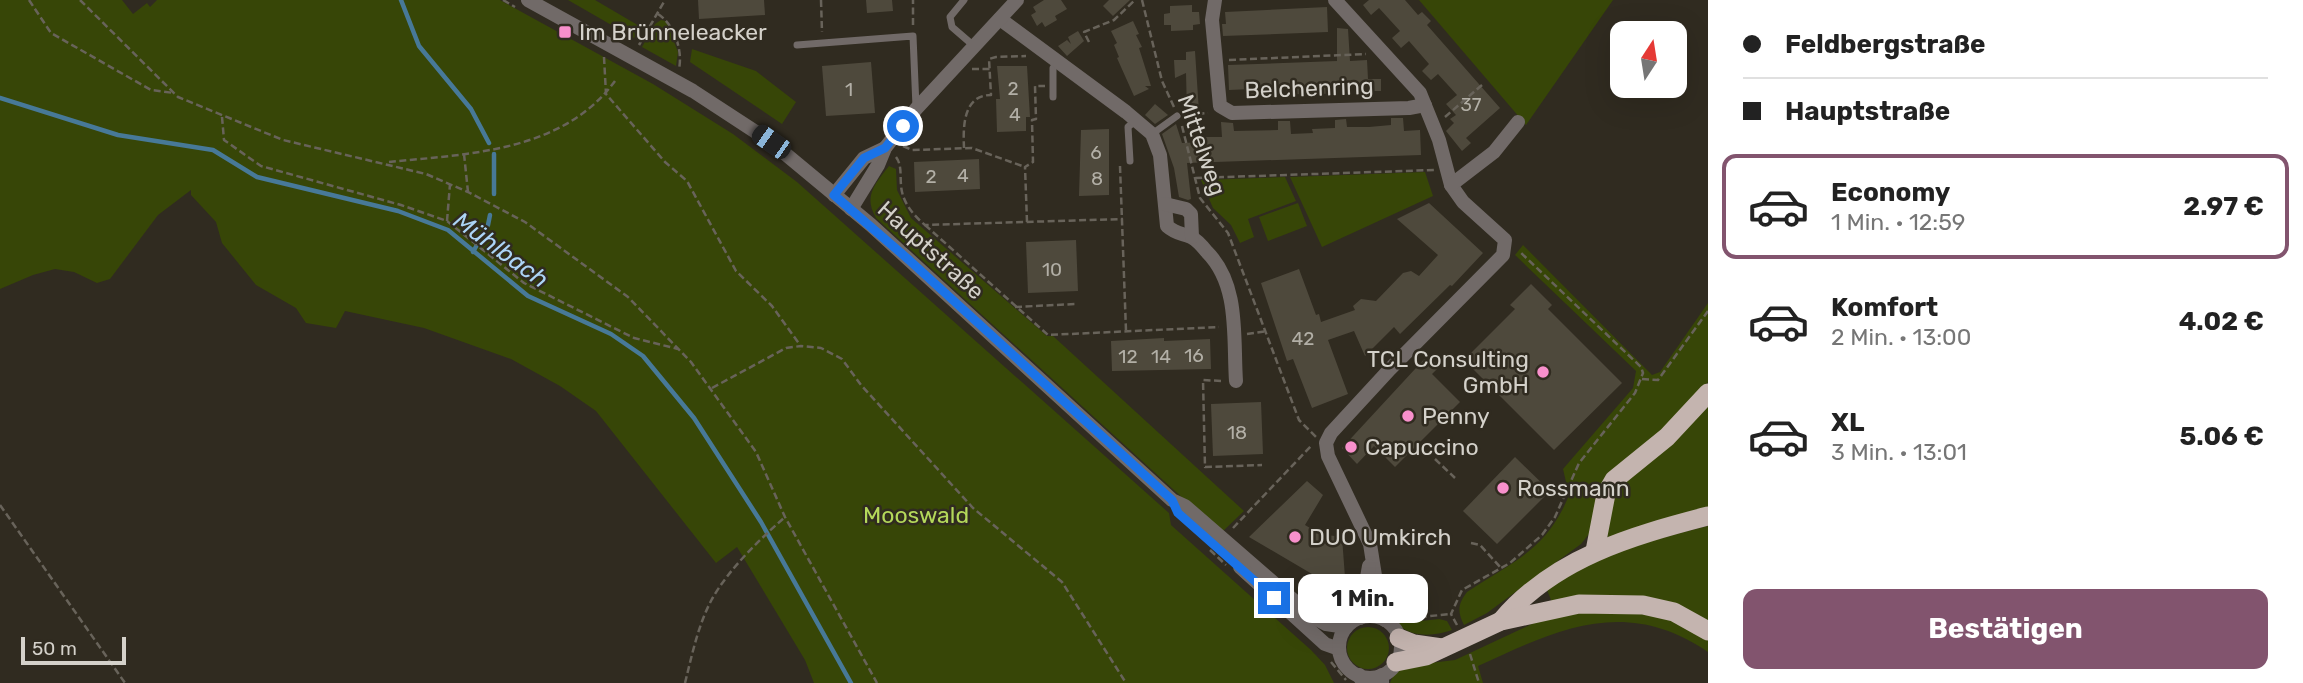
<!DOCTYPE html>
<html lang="de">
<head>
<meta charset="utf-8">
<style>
  :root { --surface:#fff; --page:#f6f6f6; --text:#222; --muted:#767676; --line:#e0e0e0; --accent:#82546e }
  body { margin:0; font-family:Rubik,sans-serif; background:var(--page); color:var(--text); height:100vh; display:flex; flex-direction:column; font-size:26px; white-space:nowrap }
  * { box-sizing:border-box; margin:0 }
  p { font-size:23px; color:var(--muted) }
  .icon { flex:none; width:38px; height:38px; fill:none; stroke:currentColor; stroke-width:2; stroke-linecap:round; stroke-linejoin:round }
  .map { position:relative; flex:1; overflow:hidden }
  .sheet { display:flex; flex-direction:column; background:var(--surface); width:595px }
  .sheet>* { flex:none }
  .top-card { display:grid; align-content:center; height:154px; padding:0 35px; background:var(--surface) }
  .needle { width:46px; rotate:12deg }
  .buttons { position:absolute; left:1610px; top:21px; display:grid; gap:14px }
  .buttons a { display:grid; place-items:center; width:77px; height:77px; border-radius:14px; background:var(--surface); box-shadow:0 7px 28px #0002; font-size:35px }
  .scale { position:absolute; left:21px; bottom:18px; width:105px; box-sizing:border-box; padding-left:7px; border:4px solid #d4d1ca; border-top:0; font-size:19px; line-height:24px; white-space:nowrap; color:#d4d1ca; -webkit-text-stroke:5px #302b20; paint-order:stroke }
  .end { position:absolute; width:32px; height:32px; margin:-16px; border:9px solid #1a73e8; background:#fff; box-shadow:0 0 0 4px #fff }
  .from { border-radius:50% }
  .bubble { position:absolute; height:49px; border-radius:14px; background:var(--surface); box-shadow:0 7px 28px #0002; font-size:23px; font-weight:700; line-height:49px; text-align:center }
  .car { position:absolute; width:21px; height:42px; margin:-21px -10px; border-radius:9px; box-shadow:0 0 5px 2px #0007; background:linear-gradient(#222 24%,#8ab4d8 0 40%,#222 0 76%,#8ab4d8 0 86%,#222 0) }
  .top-card b { display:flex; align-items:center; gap:24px; height:66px; font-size:26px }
  .top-card b+b { border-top:2px solid var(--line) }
  .top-card i { width:18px; height:18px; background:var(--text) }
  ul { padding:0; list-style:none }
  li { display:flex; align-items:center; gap:21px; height:105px; margin:0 14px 10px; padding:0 21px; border:4px solid transparent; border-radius:14px }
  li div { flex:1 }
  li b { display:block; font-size:26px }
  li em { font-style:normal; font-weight:700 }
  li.on { border-color:var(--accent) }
  li>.icon { width:63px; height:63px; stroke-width:1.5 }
  .cta { display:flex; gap:14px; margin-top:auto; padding:14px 35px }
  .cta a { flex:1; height:80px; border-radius:14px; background:var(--accent); color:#fff; font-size:28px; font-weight:700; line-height:80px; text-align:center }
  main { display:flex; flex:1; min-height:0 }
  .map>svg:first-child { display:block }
</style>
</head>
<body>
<main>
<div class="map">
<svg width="1708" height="683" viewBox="0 0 1708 683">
  <rect width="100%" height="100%" fill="#302b20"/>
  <g fill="#374607">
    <path d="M0 0H122L133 14 147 3 150 7 157 0H500L653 84 733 134 797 182 1169 513 1171 525 1311 650 1325 665 1334 683H814L805 660 737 547 716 563 596 411 560 386 511 359 424 328 345 311 336 328 306 323 296 308 256 285 222 243 216 222 191 195V190L158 215 110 279 97 283 74 272 55 269 33 275 0 289Z"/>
    <path d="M568 0H595L641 27 634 38Z"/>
    <path d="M1419 0H1613L1526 125Z"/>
    <path d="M661 20 666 21 678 52 676 66 642 47 655 24Z"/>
    <path d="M692 49 756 71 796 102 782 124 690 62Z"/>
    <path d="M889 166 896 169 897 190 911 218 1047 336H1053L1244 511 1221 533 876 218C863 196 875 184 889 166Z"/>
    <path d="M1425 172 1433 196 1322 247 1290 177Z"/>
    <path d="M1285 177 1296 201 1248 219 1254 237 1240 243 1231 225 1213 208 1201 180Z"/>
    <path d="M1298 203 1307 226 1268 241 1259 217Z"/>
    <path d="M1523 245 1652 375 1660 372 1708 303V382L1690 407 1611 475 1589 534 1581 544 1487 613 1464 625C1457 611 1458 604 1467 592 1518 558 1550 549 1573 485L1566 482 1563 469 1633 388 1636 371 1515 255Z"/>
    <path d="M1708 403V509L1607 540 1612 493Z"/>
    <path d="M1708 526V625L1697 617 1553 605 1547 590C1597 553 1649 541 1708 526Z"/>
    <path d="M1385 604 1412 622 1439 619 1447 621 1452 630C1423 640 1396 635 1385 604Z"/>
    <path d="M1577 609 1667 616 1708 640V652C1626 596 1558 629 1478 666L1483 683H1390L1394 674 1405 666 1455 660 1536 622Z"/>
    <circle cx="1368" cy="648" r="21"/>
  </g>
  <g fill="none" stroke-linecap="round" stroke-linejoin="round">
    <g stroke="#477998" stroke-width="4.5">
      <path d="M401 0 419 46 471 109 489 143"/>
      <path d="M0 98 118 135 213 150 257 177 398 211 448 230 528 296 611 334 643 356 694 418 761 522 851 683"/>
      <path d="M494 194V154"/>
      <path d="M473 252 488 225 490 215"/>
    </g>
  </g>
  <g fill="#4e493c">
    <path d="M698 0H764L765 15 699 19Z"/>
    <path d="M866 0H892L893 11 867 13Z"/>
    <path d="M1044 0H1061L1067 9 1055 16 1057 20 1045 27 1042 22 1037 26 1031 15 1036 12 1033 7Z"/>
    <path d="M1109 0H1130L1113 16 1103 6Z"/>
    <path d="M1369 0H1405L1418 15 1422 12 1431 21 1427 25 1500 108 1466 138 1471 143 1462 151 1446 131 1454 123 1450 119 1456 115 1446 104 1457 95 1438 74 1431 80 1422 71 1429 64 1409 41 1401 48 1392 38 1400 31 1379 8 1371 15 1363 5Z"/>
    <path d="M1192 5V12H1199L1200 24 1193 25V30L1171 31V25H1164V14L1170 13V6Z"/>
    <path d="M1327 7 1328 32 1223 36 1222 24H1226L1225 12Z"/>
    <path d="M1133 21 1139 34 1136 35 1142 47 1139 48 1151 86H1145L1149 89 1134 96 1117 58 1119 57 1114 45 1117 43 1111 31Z"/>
    <path d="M1337 28 1348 29 1350 61 1367 60 1368 79H1381V91H1368V85L1335 86V93L1322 94 1321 87H1310L1299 88 1300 94 1287 95 1286 88 1275 89H1264V96H1251V89L1229 90 1228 65 1337 61Z"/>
    <path d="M1078 31 1084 41 1067 56 1058 46 1067 40 1071 44 1068 37Z"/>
    <path d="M1195 51 1199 112 1187 113 1186 73 1175 78 1174 60H1186V52Z"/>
    <path d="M871 62 875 113 826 116 822 66Z"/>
    <path d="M997 66H1027L1030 117H1026V131L997 132 996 99H1000Z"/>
    <path d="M1155 104 1168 115 1155 124 1145 115Z"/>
    <path d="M1391 118H1403L1404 131 1420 130 1421 155 1187 163 1191 199 1188 200 1179 197 1174 168 1162 134 1176 124 1182 143 1205 142V137H1222L1221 122 1233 123 1234 131 1278 130V121H1290L1291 134 1313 133 1312 129 1335 128V120L1346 119 1347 127H1369L1391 125Z"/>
    <path d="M1109 129V195L1079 196 1081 130Z"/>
    <path d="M979 159 980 189 915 192 914 162Z"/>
    <path d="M1429 203 1483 253 1452 286 1450 285 1400 334 1394 327 1365 356 1354 331 1328 340 1348 394 1312 408 1293 359 1287 361 1261 283 1299 269 1316 315 1319 314 1321 322 1355 310 1353 306 1361 299 1376 301 1403 273 1411 271 1419 276 1438 255 1397 219Z"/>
    <path d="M1076 240 1078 291 1028 293 1026 242Z"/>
    <path d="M1531 284 1552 305 1548 309 1622 383 1554 450 1464 360 1515 309 1510 305Z"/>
    <path d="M1164 338V341L1210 339 1211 369 1112 371 1111 341Z"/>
    <path d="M1428 355 1439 367 1432 374 1460 402 1395 467 1374 446 1357 464 1342 448Z"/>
    <path d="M1261 402 1263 454 1213 456 1211 404Z"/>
    <path d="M1515 457 1550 491 1497 544 1463 511Z"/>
    <path d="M1307 481 1323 495 1305 525 1320 534 1342 537 1346 591 1308 593 1312 574 1249 537Z"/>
  </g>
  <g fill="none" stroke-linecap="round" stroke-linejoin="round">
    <g stroke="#68635a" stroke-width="2.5" stroke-dasharray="7 3.5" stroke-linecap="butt">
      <path d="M29 0 51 33 151 90 174 93"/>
      <path d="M80 0 178 97 283 140 426 174 468 192 525 222 628 297 691 362 756 452 785 517 877 683"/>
      <path d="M503 0 515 7"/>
      <path d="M821 0 822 32"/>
      <path d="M1142 0 1162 81 1174 107"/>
      <path d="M658 14C674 24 683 50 679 69"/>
      <path d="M913 25V0"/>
      <path d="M1089 42 1084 32 1114 20 1135 0"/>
      <path d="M639 45 665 0"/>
      <path d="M604 57 606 94 665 162 687 181 736 271 772 306 800 345"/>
      <path d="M1229 60 1366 54"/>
      <path d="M972 69H990"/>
      <path d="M1187 115 1208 113"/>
      <path d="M222 117 224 140 261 166 401 205 447 221 524 283 634 338 678 349"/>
      <path d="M1445 117 1482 85"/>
      <path d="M1182 126 1200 198 1228 233 1299 420 1316 437"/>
      <path d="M903 146 912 150 972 148 1025 167"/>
      <path d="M964 148C963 127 963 95 991 95L989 59 996 57 1026 56"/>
      <path d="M464 154 468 192"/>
      <path d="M896 157C902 165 900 175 901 185 902 202 913 215 925 225L1123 219"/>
      <path d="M389 162C468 154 563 152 615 81"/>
      <path d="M1120 166 1126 331"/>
      <path d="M1196 178 1434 170"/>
      <path d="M447 221 450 184"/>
      <path d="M1027 222 1025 167 1033 162 1032 120 1036 119 1035 86H1045"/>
      <path d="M925 225 1048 335 1219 327"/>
      <path d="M1015 307 1075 304"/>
      <path d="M1247 334 1267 331"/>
      <path d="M1642 379 1658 380 1708 311"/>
      <path d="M1221 381 1203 380 1205 467 1262 465"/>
      <path d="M712 388 786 348 801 346 821 348 842 359 861 385 973 508 1062 582 1126 683"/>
      <path d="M1435 459 1455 478"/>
      <path d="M0 505 125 683"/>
      <path d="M1233 528 1312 445"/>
      <path d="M1471 543 1480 545 1501 568"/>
      <path d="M1210 550 1226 565"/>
      <path d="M1394 603 1411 618 1451 614"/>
      <path d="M1457 625 1451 614 1462 590 1510 563 1542 535 1555 517 1579 463 1635 393 1643 373 1641 367 1519 251"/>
      <path d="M1470 654 1479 683"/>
      <path d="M1331 662 1346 680"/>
      <path d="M685 683C692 655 698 625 712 599 729 569 759 540 785 517"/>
    </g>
    <g stroke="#716a68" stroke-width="7">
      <path d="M964 0 950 17 952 27 974 46"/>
      <path d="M797 45 913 36 916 107"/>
      <path d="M1053 97V68L1058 62"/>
      <path d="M1152 134 1177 116"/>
      <path d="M1130 161 1128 127 1136 120"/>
    </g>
    <g stroke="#716a68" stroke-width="14">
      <path d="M1215 0 1212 20 1220 106 1232 113 1409 108 1425 105"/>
      <path d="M1335 0 1420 93 1439 140 1451 185 1463 202 1505 240 1503 255 1390 369 1331 433 1326 443 1328 456 1370 544 1380 607 1385 620"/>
      <path d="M1000 19 1126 112 1152 134 1160 155 1167 226C1176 234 1181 233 1191 237 1197 240 1203 247 1207 252 1240 285 1233 338 1236 381"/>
      <path d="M1451 185 1494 152 1518 122"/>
      <path d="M834 195 864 158 885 148"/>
      <path d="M1165 204 1186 209 1191 214 1192 237"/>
      <path d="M851 209 878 165 885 148 916 109 1017 0"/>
      <path d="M1360 618 1369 566"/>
      <path d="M1359 675 1363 683"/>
      <path d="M1382 683V675"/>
    </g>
    <g stroke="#716a68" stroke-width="14">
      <path d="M528 0 693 91 771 142 871 225 1172 500 1185 506 1313 617 1326 624 1346 627"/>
      <path d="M1240 567 1325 644 1339 649"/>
      <circle cx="1370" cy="647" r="31"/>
    </g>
    <g stroke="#c4b4af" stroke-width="19">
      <path d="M1595 551 1606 494 1614 480 1667 437 1708 393"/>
      <path d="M1501 621C1554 558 1631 536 1708 516"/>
      <path d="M1399 638 1414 644 1442 648"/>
      <path d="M1396 662 1426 656 1501 621 1579 604 1643 605 1674 612 1708 631"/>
    </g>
  </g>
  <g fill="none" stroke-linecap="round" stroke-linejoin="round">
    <path stroke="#1a73e8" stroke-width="9" d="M903 126 885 148 864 158 834 195 909 260 1172 500 1178 513 1274 598"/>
  </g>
  <g fill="#f890cc" stroke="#302b20" stroke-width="2.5">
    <rect x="558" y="25" width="14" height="14" rx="3.5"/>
    <circle cx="1543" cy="372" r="7"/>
    <circle cx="1408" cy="416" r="7"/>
    <circle cx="1351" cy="447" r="7"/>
    <circle cx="1503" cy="488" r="7"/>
    <circle cx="1295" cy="537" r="7"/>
  </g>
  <g text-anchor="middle" stroke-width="5" stroke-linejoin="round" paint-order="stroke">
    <g font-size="19" fill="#b2afa6">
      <text x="1013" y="95">2</text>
      <text x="849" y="96">1</text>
      <text x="1471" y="111">37</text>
      <text x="1015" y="121">4</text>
      <text x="1096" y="159">6</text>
      <text x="963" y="182">4</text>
      <text x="931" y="183">2</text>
      <text x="1097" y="185">8</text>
      <text x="1052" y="276">10</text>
      <text x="1303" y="345">42</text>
      <text x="1194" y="362">16</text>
      <text x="1128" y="363">12</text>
      <text x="1161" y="363">14</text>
      <text x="1237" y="439">18</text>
    </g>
    <g font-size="23" fill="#d4d1ca" stroke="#302b20" text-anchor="start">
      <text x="579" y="40">Im Brünneleacker</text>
      <text x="1529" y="367" text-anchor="end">TCL Consulting<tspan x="1529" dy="26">GmbH</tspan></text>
      <text x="1422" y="424">Penny</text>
      <text x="1365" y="455">Capuccino</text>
      <text x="1517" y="496">Rossmann</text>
      <text x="1309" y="545">DUO Umkirch</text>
    </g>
    <g font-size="23" fill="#d4d1ca" stroke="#302b20">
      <text transform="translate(1309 88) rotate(-2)" y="8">Belchenring</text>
      <text transform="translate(1202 145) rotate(71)" y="8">Mittelweg</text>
      <text transform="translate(931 250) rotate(42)" y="8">Hauptstraße</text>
    </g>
    <g font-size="23" fill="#b4d85a" stroke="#302b20">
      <text x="916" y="523">Mooswald</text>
    </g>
    <g font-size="24" font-style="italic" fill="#acd4f6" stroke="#302b20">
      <text transform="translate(501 250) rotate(36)" y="8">Mühlbach</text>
    </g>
  </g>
</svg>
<div class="buttons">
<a><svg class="needle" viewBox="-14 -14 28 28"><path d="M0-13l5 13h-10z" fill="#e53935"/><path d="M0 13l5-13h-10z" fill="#767676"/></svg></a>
</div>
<div class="scale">50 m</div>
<i class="end from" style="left:903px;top:126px"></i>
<i class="end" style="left:1274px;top:598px"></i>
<div class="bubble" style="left:1298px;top:574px;width:130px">1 Min.</div>
<i class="car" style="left:771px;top:142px;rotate:305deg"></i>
</div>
<section class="sheet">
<div class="top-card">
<b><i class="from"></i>Feldbergstraße</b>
<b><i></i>Hauptstraße</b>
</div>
<ul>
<li class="on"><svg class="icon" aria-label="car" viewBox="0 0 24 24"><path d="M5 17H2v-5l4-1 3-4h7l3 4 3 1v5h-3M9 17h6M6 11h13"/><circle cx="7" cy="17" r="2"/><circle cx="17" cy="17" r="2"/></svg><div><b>Economy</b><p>1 Min. · 12:59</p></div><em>2.97 €</em></li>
<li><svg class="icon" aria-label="car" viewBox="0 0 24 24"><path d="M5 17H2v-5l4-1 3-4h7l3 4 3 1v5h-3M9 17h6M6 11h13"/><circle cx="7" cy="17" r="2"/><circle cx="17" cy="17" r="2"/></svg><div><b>Komfort</b><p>2 Min. · 13:00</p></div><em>4.02 €</em></li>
<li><svg class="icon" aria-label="car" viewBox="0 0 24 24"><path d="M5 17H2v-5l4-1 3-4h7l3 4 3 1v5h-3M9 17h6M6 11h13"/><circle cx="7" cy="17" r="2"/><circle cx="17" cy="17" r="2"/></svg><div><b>XL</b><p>3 Min. · 13:01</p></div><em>5.06 €</em></li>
</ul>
<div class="cta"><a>Bestätigen</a></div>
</section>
</main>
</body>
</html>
